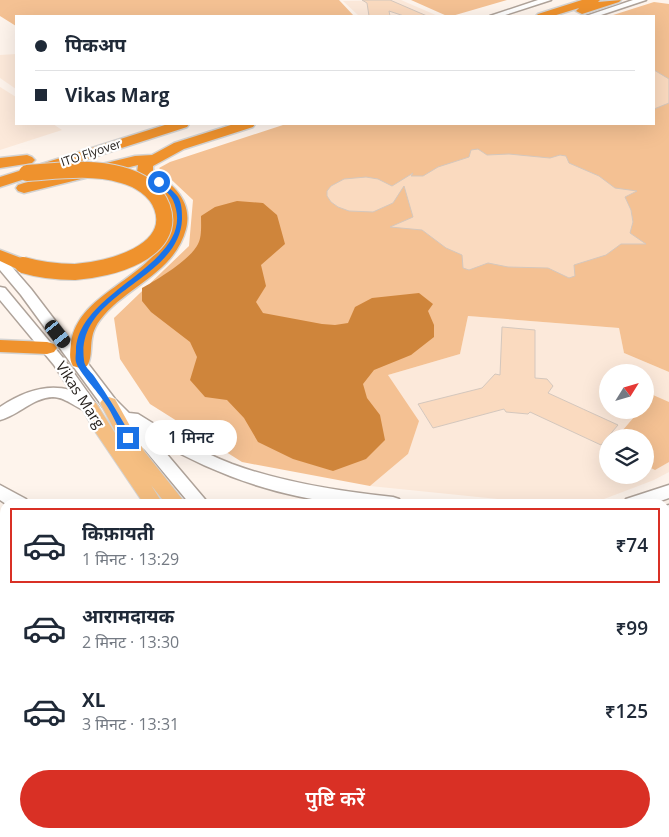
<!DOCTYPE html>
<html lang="hi">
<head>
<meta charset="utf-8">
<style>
  :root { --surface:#fff; --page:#f6f6f7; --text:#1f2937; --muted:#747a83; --line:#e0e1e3; --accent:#d93025 }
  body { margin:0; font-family:"Open Sans","Noto Sans Devanagari",sans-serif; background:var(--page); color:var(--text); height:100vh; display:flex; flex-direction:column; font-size:19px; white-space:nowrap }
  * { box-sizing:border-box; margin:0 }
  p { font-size:16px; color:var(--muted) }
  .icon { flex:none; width:28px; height:28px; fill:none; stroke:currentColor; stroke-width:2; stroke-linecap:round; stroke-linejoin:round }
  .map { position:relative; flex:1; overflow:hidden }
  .panel { position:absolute; left:0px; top:499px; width:670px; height:339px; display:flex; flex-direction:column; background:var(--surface); border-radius:15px 15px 0 0; box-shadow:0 5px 20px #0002 }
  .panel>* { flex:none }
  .banner { position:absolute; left:15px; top:15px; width:640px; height:110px; border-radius:0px; box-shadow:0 5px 20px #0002; display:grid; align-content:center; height:110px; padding:0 20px; background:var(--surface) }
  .needle { width:32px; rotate:53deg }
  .controls { position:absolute; left:599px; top:364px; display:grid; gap:10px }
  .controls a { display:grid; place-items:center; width:55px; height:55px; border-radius:50%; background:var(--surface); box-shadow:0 5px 20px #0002; font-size:25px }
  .end { position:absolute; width:22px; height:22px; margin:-11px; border:6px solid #1a73e8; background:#fff; box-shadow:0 0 0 2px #fff }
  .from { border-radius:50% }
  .bubble { position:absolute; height:35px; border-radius:18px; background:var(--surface); box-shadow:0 5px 20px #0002; font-size:16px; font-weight:600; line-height:35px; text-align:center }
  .car { position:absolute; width:15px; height:30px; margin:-15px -8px; border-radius:6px; box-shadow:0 0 4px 1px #0007; background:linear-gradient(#222 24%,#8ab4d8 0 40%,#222 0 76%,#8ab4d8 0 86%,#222 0) }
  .banner b { display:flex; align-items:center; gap:18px; height:48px; font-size:19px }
  .banner b+b { border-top:1px solid var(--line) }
  .banner i { width:12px; height:12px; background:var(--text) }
  ul { padding:9px 0 0; list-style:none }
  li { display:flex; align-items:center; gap:15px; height:75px; margin:0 10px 8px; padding:0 10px; border:2px solid transparent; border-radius:0px }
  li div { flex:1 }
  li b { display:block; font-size:19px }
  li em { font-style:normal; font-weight:600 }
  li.current { border-color:var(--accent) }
  li>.icon { width:45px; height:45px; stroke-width:1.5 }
  .action { display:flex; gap:10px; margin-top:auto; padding:10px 20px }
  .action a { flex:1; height:58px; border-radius:30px; background:var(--accent); color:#fff; font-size:20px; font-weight:600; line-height:58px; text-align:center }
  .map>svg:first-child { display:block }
</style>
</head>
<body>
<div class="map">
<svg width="669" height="837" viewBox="0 0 669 837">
  <rect width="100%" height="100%" fill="#fef4ec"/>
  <g fill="#fce9da" fill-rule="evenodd">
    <path d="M401 0 438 16H359L343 1Z"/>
    <path d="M16 54V89L0 78V55Z"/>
    <path d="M0 87 16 97V124H53L62 130 0 150Z"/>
    <path d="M468 316 619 328 624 353 669 372V472L654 480 591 504H548L370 486 408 454 388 375 460 354ZM535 330V378L547 379 553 386 548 393 617 425 608 438H645V475H608V438L601 445 530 412 528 414 506 412 504 409 433 428 418 405 487 387 486 384 495 374 500 375ZM608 372H645V410H608Z"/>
    <path d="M0 546 5 547V832L7 833 0 836Z"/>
  </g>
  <g fill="#f4c193">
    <path d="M0 0H339L354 16H16V26L0 16Z"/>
    <path d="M411 0H507L452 16H447Z"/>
    <path d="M654 2 669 4V372L624 353 619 328 468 316 460 354 388 375 419 421 408 454 370 486 242 462 150 404 120 359 114 318 189 246 193 200 159 168 170 162 286 124H654V16H610Z"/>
    <path d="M653 395 669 402V462L655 470 645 465V438L617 437 640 410H645V404Z"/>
    <path d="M669 584V837H551L547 833 665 832V586Z"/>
  </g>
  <path fill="#cf853b" d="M237 201 263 203 277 215 285 244 261 265 266 286 256 302 263 313 322 324 335 325 348 323 355 307 372 298 419 293 433 304 428 311 434 325V337L411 355 374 370 363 384 367 398 380 415 385 440 366 459 333 471 293 459 258 442 244 418 227 400 205 397 190 380 197 357 190 342 151 312 142 301V288C157 280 191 259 198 244 202 237 201 224 201 216L215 207Z"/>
  <g fill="#fadabf" stroke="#d4c7bd">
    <path d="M362 0H390L427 16H404L389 11 390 16H369L367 3Z"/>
    <path d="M654 70 669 79V103L654 109Z"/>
    <path d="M478 149 487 155 509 154 550 158 560 155 566 156 569 163 599 176 615 188 637 191 625 197 631 210 633 222 630 233 646 244H621L606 255 574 265 575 276 569 278 548 268 508 267 488 263 469 270 463 268 462 255 446 248 422 230 390 227 413 217 404 186 393 203 373 212 349 211 338 207 331 202 327 196V191L331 186 344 179 366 177 378 179 392 186 413 173 411 176H423L438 167 469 157 471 150Z"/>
    <path d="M502 327 535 330V378L547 379 553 386 548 393 618 425 601 445 530 412 528 414 506 412 504 409 433 428 418 404 482 388 495 374 500 375Z"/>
  </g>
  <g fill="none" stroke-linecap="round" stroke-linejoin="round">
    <g stroke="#afa39a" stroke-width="3">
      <g id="secondary">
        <path d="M538 0H551L502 16H490Z"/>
        <path d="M633 0H646L598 16H586Z"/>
        <path d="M0 258 5 259 31 289 115 399 129 413 138 414C168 433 199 451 232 464 284 483 339 491 393 497L399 499 402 504C382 504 361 506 341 503 275 496 211 473 154 439L209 504H190L145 450 103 407 21 295 0 270Z"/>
        <path d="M0 287 5 288 64 359 98 407 96 411C81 415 69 397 53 397 32 398 19 415 0 420V407C21 393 45 383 70 390L54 365 0 300Z"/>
        <path d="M0 485 26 499 29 504H6L0 500Z"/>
        <path d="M669 485V498L652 504H623L626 499Z"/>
        <path d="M669 505V520L665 521V506Z"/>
        <path d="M482 832H508L510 837H484Z"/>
      </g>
    </g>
    <g stroke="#d4d3d2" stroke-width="2">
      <g id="primary">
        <path d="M109 397 115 399 144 451 186 504H166L151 485 163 504H144L94 430 81 407 84 403 90 401 96 403 122 444 100 403 103 399Z"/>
        <path d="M387 832H414L416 837H389Z"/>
        <path d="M447 832H475L477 837H449Z"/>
      </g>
    </g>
    <g stroke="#d4d3d2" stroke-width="3">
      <g id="highway">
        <path d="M582 0H600L598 2 621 0 619 2 582 14 576 11 579 8 553 16H536L538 14Z"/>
        <path d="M168 124H189L187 127 0 187V177Z"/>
        <path d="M234 124H255L253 127 184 149 153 166V170C173 185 193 201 186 229 174 274 126 286 100 320 86 338 95 354 87 366L80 368 73 366C69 360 70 352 71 344 77 289 160 279 170 223 172 216 172 207 168 201 162 190 149 182 140 175L137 172 138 165 24 193 18 191 16 188 18 185 24 183 135 156 152 155 174 143Z"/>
        <path d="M27 155 32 157 35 160 32 163 0 168V158Z"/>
        <path d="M0 250 29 261 32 265 29 269 23 270 17 269 0 261Z"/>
        <path d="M0 340 47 342 54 344 57 348 54 352 47 354 0 352Z"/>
        <path d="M0 526 5 527V546L0 545Z"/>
      </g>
    </g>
    <use href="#secondary" fill="#fff" fill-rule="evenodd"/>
    <use href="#primary" fill="#f5be81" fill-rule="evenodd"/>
    <use href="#highway" fill="#ef922d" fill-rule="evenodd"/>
    <g stroke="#d4d3d2" stroke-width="18" stroke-linecap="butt">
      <path id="highway-bridge" d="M23 265C40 270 57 272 75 272 109 270 178 252 162 207 156 190 138 179 122 175 91 166 58 171 27 173"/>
    </g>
    <use href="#highway-bridge" stroke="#ef922d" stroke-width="16"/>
  </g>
  <path fill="#1a73e8" d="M157 181H161C166 186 174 191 178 197 182 203 182 213 182 219 180 281 75 292 84 360 84 366 90 371 94 376 108 396 120 416 132 438L128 441 125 440C118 428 113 414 105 403 99 393 78 371 76 362 75 359 76 354 76 351 77 288 201 264 173 200 170 194 162 188 157 184Z"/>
  <g text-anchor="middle" stroke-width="4.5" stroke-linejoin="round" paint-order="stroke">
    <g font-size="12" fill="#28231f" stroke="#fff">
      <text transform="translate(91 153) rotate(-18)" y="4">ITO Flyover</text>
    </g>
    <g font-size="15" fill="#28231f" stroke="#fff">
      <text transform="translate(80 395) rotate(57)" y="5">Vikas Marg</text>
    </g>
  </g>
</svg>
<div class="controls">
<a><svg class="needle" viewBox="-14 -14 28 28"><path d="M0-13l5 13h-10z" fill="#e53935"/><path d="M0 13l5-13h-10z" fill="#747a83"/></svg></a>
<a><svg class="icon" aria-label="layers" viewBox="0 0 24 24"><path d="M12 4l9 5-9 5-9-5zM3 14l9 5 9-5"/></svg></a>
</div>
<i class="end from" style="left:159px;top:182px"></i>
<i class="end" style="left:128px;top:438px"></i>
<div class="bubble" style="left:145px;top:420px;width:92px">1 मिनट</div>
<i class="car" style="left:58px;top:334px;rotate:142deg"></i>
<div class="banner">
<b><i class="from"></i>पिकअप</b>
<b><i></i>Vikas Marg</b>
</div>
<section class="panel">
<ul>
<li class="current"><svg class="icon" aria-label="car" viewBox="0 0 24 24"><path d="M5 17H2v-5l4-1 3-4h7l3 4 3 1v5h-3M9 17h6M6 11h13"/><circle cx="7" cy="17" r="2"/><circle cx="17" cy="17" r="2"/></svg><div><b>किफ़ायती</b><p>1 मिनट · 13:29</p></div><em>₹74</em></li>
<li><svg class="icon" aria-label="car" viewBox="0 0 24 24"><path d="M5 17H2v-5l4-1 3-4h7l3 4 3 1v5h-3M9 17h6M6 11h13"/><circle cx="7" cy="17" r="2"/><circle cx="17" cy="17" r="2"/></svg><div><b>आरामदायक</b><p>2 मिनट · 13:30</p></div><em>₹99</em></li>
<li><svg class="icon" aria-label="car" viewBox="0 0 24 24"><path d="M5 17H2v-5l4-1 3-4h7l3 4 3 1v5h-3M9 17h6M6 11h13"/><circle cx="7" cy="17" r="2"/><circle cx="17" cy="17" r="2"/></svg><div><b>XL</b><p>3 मिनट · 13:31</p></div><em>₹125</em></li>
</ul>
<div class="action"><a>पुष्टि करें</a></div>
</section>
</div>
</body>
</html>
